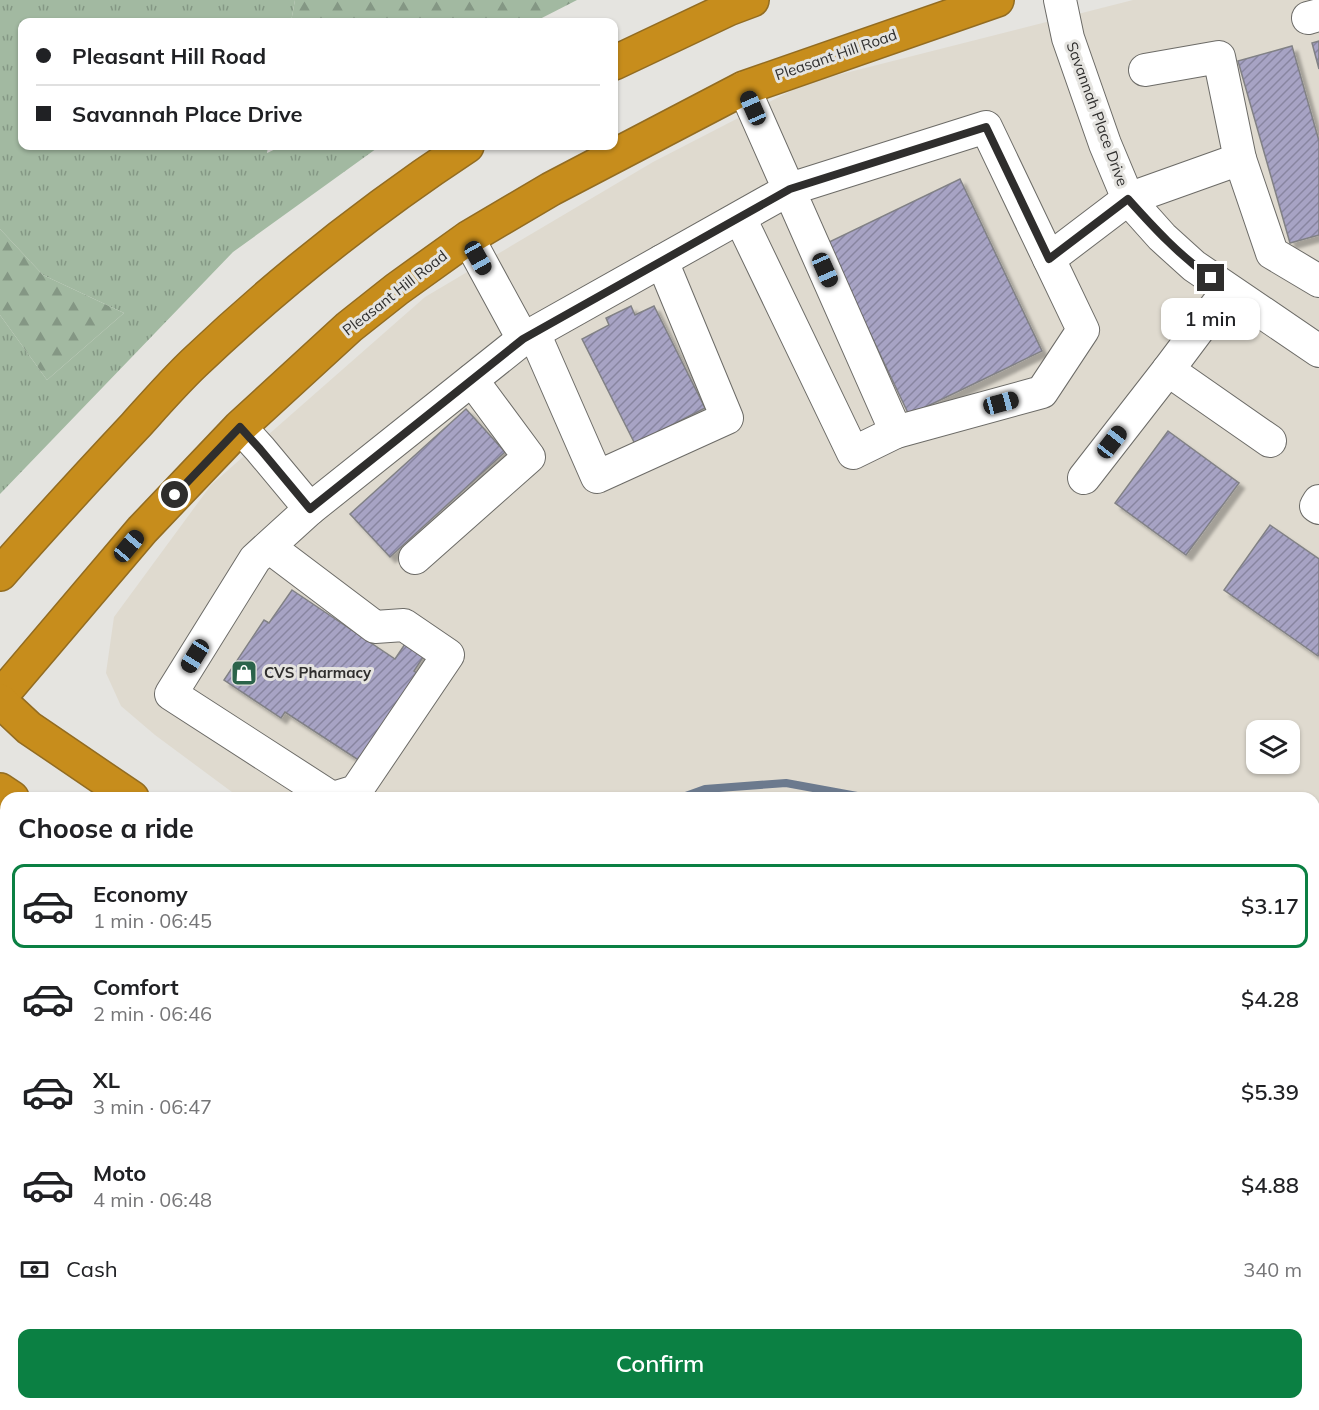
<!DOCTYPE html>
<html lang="en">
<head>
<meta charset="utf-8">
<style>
  :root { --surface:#fff; --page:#f2f2f2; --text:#202124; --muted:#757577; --line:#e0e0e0; --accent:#0b8043 }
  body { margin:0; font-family:Mulish,sans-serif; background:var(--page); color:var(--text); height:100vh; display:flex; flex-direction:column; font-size:22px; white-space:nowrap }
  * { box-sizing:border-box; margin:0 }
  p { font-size:20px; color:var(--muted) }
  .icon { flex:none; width:33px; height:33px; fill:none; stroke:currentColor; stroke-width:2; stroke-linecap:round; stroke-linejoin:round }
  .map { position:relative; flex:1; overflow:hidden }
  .sheet { position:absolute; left:0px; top:792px; width:1320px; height:618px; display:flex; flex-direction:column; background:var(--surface); border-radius:18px 18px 0 0; box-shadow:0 2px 4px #0004 }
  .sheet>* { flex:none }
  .hud { position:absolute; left:18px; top:18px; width:600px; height:132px; border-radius:12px; box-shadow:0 2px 4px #0004; display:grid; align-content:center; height:132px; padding:0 18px; background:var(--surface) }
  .controls { position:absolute; left:1246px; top:720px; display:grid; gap:12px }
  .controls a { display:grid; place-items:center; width:54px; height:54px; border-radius:12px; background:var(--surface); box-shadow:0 2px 4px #0004; font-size:30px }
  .end { position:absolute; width:27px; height:27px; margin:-14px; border:8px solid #2f2e2d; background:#fff; box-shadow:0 0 0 3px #fff }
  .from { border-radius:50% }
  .bubble { position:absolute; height:42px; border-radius:12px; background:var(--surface); box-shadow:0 2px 4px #0004; font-size:20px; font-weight:600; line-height:42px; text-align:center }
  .car { position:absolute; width:18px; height:36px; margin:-18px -9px; border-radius:8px; box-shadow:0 0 4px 2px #0007; background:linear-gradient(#222 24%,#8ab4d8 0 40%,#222 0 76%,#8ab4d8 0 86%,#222 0) }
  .hud b { display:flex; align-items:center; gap:21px; height:57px; font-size:22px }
  .hud b+b { border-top:2px solid var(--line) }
  .hud i { width:15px; height:15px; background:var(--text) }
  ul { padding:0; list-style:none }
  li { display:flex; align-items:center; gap:18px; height:84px; margin:0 12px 9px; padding:0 6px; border:3px solid transparent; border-radius:12px }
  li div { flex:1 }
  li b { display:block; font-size:22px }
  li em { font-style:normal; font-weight:600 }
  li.current { border-color:var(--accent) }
  li>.icon { width:54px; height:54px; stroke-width:1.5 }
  h2 { padding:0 18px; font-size:27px; line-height:72px }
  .pay { display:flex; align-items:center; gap:15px; height:66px; padding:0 18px; font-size:22px }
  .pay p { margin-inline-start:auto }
  .cta { display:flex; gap:12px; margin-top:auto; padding:12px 18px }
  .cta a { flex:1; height:69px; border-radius:12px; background:var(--accent); color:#fff; font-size:24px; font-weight:600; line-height:69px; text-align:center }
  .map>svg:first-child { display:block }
</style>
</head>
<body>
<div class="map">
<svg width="1319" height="1410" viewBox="0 0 1319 1410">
  <defs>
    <pattern id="grass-tufts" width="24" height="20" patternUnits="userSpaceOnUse" patternTransform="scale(1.5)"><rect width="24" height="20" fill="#a2b9a1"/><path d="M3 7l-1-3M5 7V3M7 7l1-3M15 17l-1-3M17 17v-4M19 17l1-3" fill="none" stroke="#849784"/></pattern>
    <pattern id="forest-firs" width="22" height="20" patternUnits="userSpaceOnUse" patternTransform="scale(1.5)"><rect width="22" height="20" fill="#a2b9a1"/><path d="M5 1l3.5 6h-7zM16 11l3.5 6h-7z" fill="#849784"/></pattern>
    <pattern id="building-hatch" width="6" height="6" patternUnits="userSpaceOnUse" patternTransform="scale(1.5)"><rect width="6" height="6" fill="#a7a3c4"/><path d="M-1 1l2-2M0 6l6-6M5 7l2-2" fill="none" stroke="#8885a0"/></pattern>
    <filter id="shadow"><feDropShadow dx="5.5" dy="5.5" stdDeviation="1.5" flood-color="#0004"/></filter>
  </defs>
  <rect width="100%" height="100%" fill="#e5e4e0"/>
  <g fill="#dfdacf" fill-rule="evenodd">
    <path d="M1133 0H1319V1295L1314 1293V798H240L155 735 121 706 106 673 114 617 211 485 425 297 653 162 806 83ZM1257 730H1290V764H1257Z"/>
    <path d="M0 863H6V1404H1187L1207 1410H0Z"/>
  </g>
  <path fill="url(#grass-tufts)" d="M0 0H295L291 22H22V146H268L267 153 282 146H380L233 252 0 494V315L47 380 124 313 43 275 0 229Z"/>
  <g fill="url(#forest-firs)">
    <path d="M295 0H577L534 22H291Z"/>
    <path d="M0 229 43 275 124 313 47 380 0 315Z"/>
  </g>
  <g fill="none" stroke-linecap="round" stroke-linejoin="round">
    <g stroke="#6c7a8e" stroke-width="8">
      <path d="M680 798 705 789 786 783 868 798"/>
      <path d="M1314 860 1319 861"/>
    </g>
  </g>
  <g fill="url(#building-hatch)" stroke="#818185" stroke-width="1.5" filter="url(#shadow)">
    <path d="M1319 41V69L1312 43Z"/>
    <path d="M1292 46 1319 141V235L1290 243 1238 61Z"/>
    <path d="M960 179 1042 351 909 415 827 243Z"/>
    <path d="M631 306 635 315 654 306 705 408 635 444 582 339 609 325 606 318Z"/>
    <path d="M466 409 505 452 390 557 350 514Z"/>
    <path d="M1168 431 1239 483 1186 555 1115 503Z"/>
    <path d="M1270 525 1319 559V654L1318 656 1224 590Z"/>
    <path d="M292 590 395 659 409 638 427 651 414 671 421 676 363 763 285 712 281 718 224 680 264 620 269 623Z"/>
    <path d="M5 1024 6 1088 4 1090 0 1087V1031Z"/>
    <path d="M1314 1081 1319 1083V1124L1314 1135Z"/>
    <path d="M6 1256V1380L0 1387V1263Z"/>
    <path d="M596 1404H713L711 1410H594Z"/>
  </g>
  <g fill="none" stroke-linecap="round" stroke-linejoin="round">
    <g stroke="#6c6b67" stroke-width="34">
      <g id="minor">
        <path d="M1060 0 1068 38 1105 144 1128 199 1162 237 1194 266 1319 351"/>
        <path d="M1308 18 1319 15"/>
        <path d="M1240 159 1272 253 1319 281"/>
        <path d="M740 218 853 453 896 432"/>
        <path d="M468 238 523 339"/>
        <path d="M1049 259 1128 199 1240 159 1219 57 1145 70"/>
        <path d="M534 333 597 477 727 418 662 261"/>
        <path d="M1168 370 1270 441"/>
        <path d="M240 427 260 449 310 509 255 559 171 694 332 798"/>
        <path d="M1084 478 1168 370 1228 290"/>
        <path d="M1319 501 1316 506 1319 508"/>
        <path d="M310 509 523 339 790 189 986 127 1083 330 1042 392 896 432 744 88"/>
        <path d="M269 547 375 627 404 625 448 655 356 791 333 798"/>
        <path d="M415 558 529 457 472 380"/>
        <path d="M0 919 6 921"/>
        <path d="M0 959 6 951"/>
        <path d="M1314 1044H1319"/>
        <path d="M0 1108 6 1113"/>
        <path d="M1314 1186 1319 1174"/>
        <path d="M0 1234 6 1227"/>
        <path d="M158 1404 168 1410"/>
        <path d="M313 1404 323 1410"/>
        <path d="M955 1404 973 1410"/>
        <path d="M43 1410 48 1404"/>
        <path d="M878 1410 880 1404"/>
        <path d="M1180 1410 1182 1404"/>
      </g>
    </g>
    <g stroke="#926c22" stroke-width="36">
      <g id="highway">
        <path d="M614 63 728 9 752 0"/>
        <path d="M0 574C44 524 89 475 135 426 154 405 173 383 194 363 278 283 370 210 467 146"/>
        <path d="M0 697 142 530 240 427 349 327 397 289 468 238 551 189 744 88 997 0"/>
        <path d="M0 701 29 728 132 798"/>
        <path d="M0 790 12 798"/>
        <path d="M1314 1332 1319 1334"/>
        <path d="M1314 1396 1319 1398"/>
      </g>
    </g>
    <use href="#minor" stroke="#fff" stroke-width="32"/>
    <use href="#highway" stroke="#c78d1c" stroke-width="33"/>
  </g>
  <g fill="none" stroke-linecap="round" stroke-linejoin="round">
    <path stroke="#2f2e2d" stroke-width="8" d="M175 495 240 427 260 449 310 509 523 339 790 189 986 127 1049 259 1128 199C1154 228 1179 255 1211 278"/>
  </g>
  <defs>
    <g id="shop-square" transform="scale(1.35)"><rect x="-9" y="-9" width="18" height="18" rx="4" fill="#2b634a" stroke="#e5e4e0"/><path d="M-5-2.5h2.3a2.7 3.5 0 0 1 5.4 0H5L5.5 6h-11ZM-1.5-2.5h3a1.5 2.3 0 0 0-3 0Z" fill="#fff"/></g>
  </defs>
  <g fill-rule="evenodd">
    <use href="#shop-square" x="244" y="673"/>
  </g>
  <g text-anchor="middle" stroke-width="6" stroke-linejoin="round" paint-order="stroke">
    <g font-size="15" fill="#2f2e2d" stroke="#e5e4e0">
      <text transform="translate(836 55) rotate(-19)" y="5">Pleasant Hill Road</text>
      <text transform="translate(1097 114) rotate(70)" y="5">Savannah Place Drive</text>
      <text transform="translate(395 293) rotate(-38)" y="5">Pleasant Hill Road</text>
    </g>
    <g font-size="15" font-weight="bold" fill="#2f2e2d" stroke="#e5e4e0" text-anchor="start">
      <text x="264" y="678">CVS Pharmacy</text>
    </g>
  </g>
</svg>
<div class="controls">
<a><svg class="icon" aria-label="layers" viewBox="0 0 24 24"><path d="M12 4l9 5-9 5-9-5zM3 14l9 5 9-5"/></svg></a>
</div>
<i class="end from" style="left:175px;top:495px"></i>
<i class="end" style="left:1211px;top:278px"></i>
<div class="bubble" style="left:1161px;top:298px;width:99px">1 min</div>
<i class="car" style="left:753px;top:108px;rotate:336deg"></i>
<i class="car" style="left:478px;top:258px;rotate:151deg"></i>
<i class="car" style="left:825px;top:270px;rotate:156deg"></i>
<i class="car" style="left:1001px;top:403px;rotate:75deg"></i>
<i class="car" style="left:1112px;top:442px;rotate:38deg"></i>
<i class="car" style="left:129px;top:546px;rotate:40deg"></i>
<i class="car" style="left:195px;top:656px;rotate:212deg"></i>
<div class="hud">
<b><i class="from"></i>Pleasant Hill Road</b>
<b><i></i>Savannah Place Drive</b>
</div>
<section class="sheet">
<h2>Choose a ride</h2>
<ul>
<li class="current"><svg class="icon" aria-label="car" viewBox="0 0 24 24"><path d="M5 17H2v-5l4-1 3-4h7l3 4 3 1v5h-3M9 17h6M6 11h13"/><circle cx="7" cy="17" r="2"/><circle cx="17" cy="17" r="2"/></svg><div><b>Economy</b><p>1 min · 06:45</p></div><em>$3.17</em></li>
<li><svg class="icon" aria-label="car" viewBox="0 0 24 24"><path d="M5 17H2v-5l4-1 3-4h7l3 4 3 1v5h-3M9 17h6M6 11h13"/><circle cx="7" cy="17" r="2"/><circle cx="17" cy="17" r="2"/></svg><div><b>Comfort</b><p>2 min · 06:46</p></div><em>$4.28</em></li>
<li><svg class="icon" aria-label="car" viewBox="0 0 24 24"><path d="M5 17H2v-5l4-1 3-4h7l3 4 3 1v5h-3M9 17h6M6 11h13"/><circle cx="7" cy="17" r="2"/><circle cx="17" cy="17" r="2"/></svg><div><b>XL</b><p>3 min · 06:47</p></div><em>$5.39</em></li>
<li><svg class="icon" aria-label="car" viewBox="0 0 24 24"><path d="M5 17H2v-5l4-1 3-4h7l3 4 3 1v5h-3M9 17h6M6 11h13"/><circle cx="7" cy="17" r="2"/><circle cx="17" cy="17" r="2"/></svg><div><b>Moto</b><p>4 min · 06:48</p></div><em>$4.88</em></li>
</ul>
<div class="pay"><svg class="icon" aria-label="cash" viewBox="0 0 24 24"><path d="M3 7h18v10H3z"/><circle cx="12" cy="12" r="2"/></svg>Cash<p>340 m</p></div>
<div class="cta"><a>Confirm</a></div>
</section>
</div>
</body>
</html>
